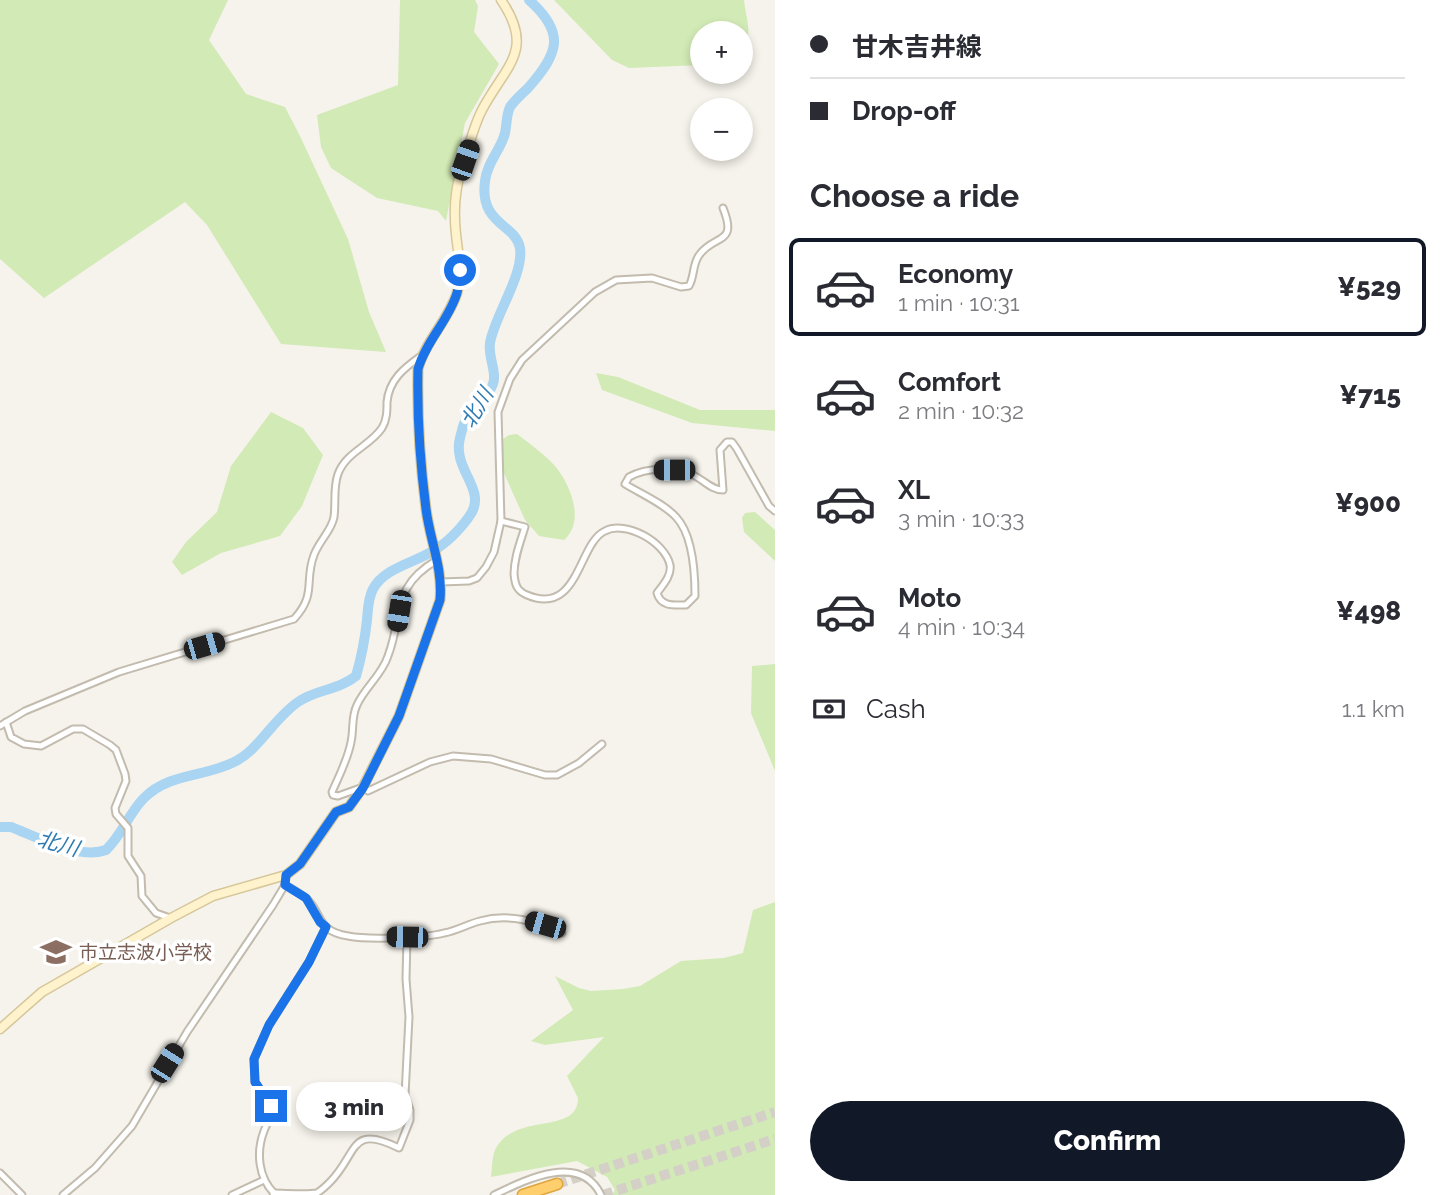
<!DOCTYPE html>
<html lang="en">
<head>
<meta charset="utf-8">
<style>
  :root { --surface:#fff; --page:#f2f2f3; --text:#2b2b33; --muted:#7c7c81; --line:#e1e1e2; --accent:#111827 }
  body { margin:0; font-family:Raleway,"Noto Sans JP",sans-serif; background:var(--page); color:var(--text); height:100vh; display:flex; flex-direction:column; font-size:26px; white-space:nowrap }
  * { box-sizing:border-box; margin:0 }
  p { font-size:23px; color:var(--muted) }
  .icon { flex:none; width:38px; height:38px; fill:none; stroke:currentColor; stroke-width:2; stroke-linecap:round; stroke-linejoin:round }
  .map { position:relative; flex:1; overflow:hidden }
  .side { display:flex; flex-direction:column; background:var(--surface); width:665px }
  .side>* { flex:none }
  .guide { display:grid; align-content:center; height:154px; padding:0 35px; background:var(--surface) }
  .tools { position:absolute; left:690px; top:21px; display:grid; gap:14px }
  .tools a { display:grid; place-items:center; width:63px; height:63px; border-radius:50%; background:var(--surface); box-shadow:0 4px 10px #0003; font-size:35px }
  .end { position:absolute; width:32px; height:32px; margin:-16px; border:9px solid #1a73e8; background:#fff; box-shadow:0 0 0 4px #fff }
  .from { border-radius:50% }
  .bubble { position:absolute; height:49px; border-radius:24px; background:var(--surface); box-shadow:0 4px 10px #0003; font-size:23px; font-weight:800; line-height:49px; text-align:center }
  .car { position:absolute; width:21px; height:42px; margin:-21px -10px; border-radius:9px; box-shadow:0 0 5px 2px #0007; background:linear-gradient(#222 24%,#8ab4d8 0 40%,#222 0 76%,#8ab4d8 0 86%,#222 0) }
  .guide b { display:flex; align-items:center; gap:24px; height:66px; font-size:26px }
  .guide b+b { border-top:2px solid var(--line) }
  .guide i { width:18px; height:18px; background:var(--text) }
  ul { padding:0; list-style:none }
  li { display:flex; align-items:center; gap:21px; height:98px; margin:0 14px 10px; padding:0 21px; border:4px solid transparent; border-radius:10px }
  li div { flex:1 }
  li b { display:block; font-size:26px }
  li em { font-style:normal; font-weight:800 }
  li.active { border-color:var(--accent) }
  li>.icon { width:63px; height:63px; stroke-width:1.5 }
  h2 { padding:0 35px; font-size:32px; line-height:84px }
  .pay { display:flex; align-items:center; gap:18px; height:77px; padding:0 35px; font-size:26px }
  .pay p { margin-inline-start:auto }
  .action { display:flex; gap:14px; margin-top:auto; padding:14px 35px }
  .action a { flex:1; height:80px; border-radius:42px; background:var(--accent); color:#fff; font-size:28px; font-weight:800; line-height:80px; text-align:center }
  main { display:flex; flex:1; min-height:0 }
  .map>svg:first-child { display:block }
</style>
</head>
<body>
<main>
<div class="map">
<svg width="775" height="1195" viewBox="0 0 775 1195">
  <rect width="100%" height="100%" fill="#f6f3ec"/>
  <g fill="#d2eab5">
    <path d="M0 0H228L209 40 246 94 285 107 300 136 348 239 369 312 386 352 281 344 207 225 185 202 44 298 0 259Z"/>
    <path d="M400 0H475L478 6 474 32 499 64 465 123 446 221 438 211 377 198 331 168 321 147 317 115 398 85Z"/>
    <path d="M554 0H744C745 13 750 25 748 37L740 45V33H702V65L629 68 612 60Z"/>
    <path d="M596 373 618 377 700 410H775V431L692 423 602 390Z"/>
    <path d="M271 412 303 428 323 455 302 506 280 536 221 553 182 575 172 562 186 542 217 512 231 466Z"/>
    <path d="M517 434C530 444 544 454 555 466 570 484 586 521 564 540L539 536 525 520 503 471V439L509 435Z"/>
    <path d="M755 512 775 530V561L744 532 742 518 745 513Z"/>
    <path d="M775 664V771L751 713 752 666Z"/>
    <path d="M775 902V1195H612L615 1190 607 1177 577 1161 491 1177C492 1169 492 1157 495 1150 514 1111 578 1136 578 1098L567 1076 604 1037 545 1045 531 1041 573 1010 555 976 579 988 591 991 623 989 640 986 681 961 724 958 743 953 753 910Z"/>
  </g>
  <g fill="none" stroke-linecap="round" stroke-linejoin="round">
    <path stroke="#a9d4f2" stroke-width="10" d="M0 827H11C37 837 79 860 106 850 122 835 129 813 144 798 169 773 203 777 232 763 259 751 272 720 298 702 316 689 337 691 356 676 361 659 365 638 367 620 368 609 368 598 373 589 385 566 420 562 439 547 450 540 465 524 472 512 485 488 452 468 460 438 462 430 464 420 469 413 477 403 493 393 494 379 495 368 488 355 490 343 494 317 524 275 520 248 516 224 479 225 485 181 487 162 501 150 505 133 507 124 506 116 510 107 515 100 522 94 528 88 559 53 566 33 529 0"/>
    <g stroke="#d4d0c8" stroke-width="10" stroke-dasharray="10 5" stroke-linecap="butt">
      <path d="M557 1184 775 1112"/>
      <path d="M603 1195 775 1139"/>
    </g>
    <g stroke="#c2bbae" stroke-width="9">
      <g id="minor">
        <path d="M501 521 525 527C520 543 514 558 514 574 515 585 517 591 527 595 579 617 578 543 605 531 626 520 665 542 670 565 672 575 663 585 657 593 661 607 674 605 686 605L695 596C695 572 693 535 676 517 663 503 641 494 625 484L629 477C647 467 674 467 693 475 704 480 711 490 723 490L720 450 727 442H732L737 449 769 506 775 511"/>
        <path d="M437 560C391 587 404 613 388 656 382 675 365 687 357 705 351 717 354 729 351 742 348 759 339 776 332 792L333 795 338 796 363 787 368 791 430 762 453 756 491 759 545 775H557L579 763 602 744"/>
        <path d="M441 582 469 581 477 578 486 567 494 552 501 521 498 412 510 379 522 360 595 292 616 280 652 278 681 287 689 286C695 276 692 263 700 254 715 234 738 245 723 208"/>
        <path d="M6 722 11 737 24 744 41 746 73 729H83L110 745 116 750 125 774 126 781 115 808 116 814 128 828V856L141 876 142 896 156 913 170 918"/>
        <path d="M0 726 25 711 119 672 294 619C317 594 304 581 314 555 319 541 332 530 334 517 336 502 333 488 338 474 346 452 370 446 382 428 387 420 387 411 387 402 389 380 404 368 421 356"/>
        <path d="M285 885C288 886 304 896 307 899 323 914 316 931 348 936 368 940 425 938 444 933 456 931 468 924 480 921 509 913 535 921 562 933"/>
        <path d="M0 1173 22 1195"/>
        <path d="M273 1193C286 1193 305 1195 317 1193 322 1190 326 1186 330 1182 358 1154 349 1123 399 1148L410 1120V1110L405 1095 409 1017 406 979 407 937"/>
        <path d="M275 1194C258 1178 256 1152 264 1131 267 1123 271 1117 272 1110L255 1082 254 1059 269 1025 309 962 326 927"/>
        <path d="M63 1195 95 1168 132 1126 187 1032 273 905 285 885 286 875"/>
        <path d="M232 1195 264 1180"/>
        <path d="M494 1195C525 1180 580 1152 601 1195"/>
      </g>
    </g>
    <g stroke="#d6c79b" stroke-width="11">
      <path id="secondary" d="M0 1029 42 992 171 918 213 896 286 875 300 864 336 812 349 807 363 787 399 716 440 600C443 568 430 541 426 509 420 463 417 416 418 369 425 341 448 321 457 293 464 269 455 243 455 219 454 200 457 183 462 166 469 148 473 127 482 110 505 66 536 51 501 0"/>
    </g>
    <g stroke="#e0a43c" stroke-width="13">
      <path id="motorway" d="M523 1195 557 1184"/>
    </g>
    <use href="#minor" stroke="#fff" stroke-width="5"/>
    <use href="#secondary" stroke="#fff3cd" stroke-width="8"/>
    <use href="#motorway" stroke="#ffcf6e" stroke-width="10"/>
  </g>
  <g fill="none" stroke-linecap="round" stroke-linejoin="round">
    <path stroke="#1a73e8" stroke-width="9" d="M271 1106 255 1082 254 1059 269 1025 309 962 326 927 320 922 306 898 285 885 286 875 300 864 336 812 349 807 363 788 399 716 440 600C443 568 430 541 426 509 420 463 417 416 418 369 426 341 449 320 457 293 459 285 459 277 460 270"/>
  </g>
  <defs>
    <g id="school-bare" transform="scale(2.415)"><path d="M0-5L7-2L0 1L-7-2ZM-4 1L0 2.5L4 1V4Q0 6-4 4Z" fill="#8d6e63" stroke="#fff" stroke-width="2.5" paint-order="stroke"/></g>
  </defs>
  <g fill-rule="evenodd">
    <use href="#school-bare" x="56" y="952"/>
  </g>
  <g text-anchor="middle" stroke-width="7" stroke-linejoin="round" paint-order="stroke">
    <g font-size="19" fill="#785e54" stroke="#fff" text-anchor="start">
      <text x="79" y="959">市立志波小学校</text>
    </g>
    <g font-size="21" font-style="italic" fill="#2e7ab2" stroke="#fff">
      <text transform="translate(477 408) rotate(-59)" y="7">北川</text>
      <text transform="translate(58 844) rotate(15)" y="7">北川</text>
    </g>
  </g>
</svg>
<div class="tools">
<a>+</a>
<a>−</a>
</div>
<i class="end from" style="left:460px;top:270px"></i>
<i class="end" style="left:271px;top:1106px"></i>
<div class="bubble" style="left:296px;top:1082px;width:116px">3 min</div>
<i class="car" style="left:465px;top:160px;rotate:19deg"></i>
<i class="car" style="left:674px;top:470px;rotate:270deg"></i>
<i class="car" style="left:399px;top:611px;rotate:189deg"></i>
<i class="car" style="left:204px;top:646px;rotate:74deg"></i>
<i class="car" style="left:545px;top:925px;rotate:286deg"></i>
<i class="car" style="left:407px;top:937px;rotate:271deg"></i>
<i class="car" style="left:167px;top:1063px;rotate:32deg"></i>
</div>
<section class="side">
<div class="guide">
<b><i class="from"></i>甘木吉井線</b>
<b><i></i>Drop-off</b>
</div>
<h2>Choose a ride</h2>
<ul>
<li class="active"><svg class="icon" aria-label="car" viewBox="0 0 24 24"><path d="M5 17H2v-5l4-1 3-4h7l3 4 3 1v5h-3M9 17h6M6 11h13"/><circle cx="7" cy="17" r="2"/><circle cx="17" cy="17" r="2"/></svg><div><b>Economy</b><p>1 min · 10:31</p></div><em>¥529</em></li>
<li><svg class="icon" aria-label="car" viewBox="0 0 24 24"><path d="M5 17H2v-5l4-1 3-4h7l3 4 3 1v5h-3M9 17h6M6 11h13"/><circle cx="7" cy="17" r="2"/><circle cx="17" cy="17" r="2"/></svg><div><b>Comfort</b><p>2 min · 10:32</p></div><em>¥715</em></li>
<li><svg class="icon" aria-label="car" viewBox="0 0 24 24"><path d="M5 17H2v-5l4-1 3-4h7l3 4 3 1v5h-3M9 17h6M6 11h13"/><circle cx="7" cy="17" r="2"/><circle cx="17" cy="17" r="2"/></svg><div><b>XL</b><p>3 min · 10:33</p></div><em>¥900</em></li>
<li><svg class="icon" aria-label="car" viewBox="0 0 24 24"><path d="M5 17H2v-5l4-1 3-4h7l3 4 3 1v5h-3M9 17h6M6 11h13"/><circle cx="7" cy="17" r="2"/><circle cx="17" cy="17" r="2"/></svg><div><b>Moto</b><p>4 min · 10:34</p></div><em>¥498</em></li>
</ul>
<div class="pay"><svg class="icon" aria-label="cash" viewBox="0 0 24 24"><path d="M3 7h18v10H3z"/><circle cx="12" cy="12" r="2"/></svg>Cash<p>1.1 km</p></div>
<div class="action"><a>Confirm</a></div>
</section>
</main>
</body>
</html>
